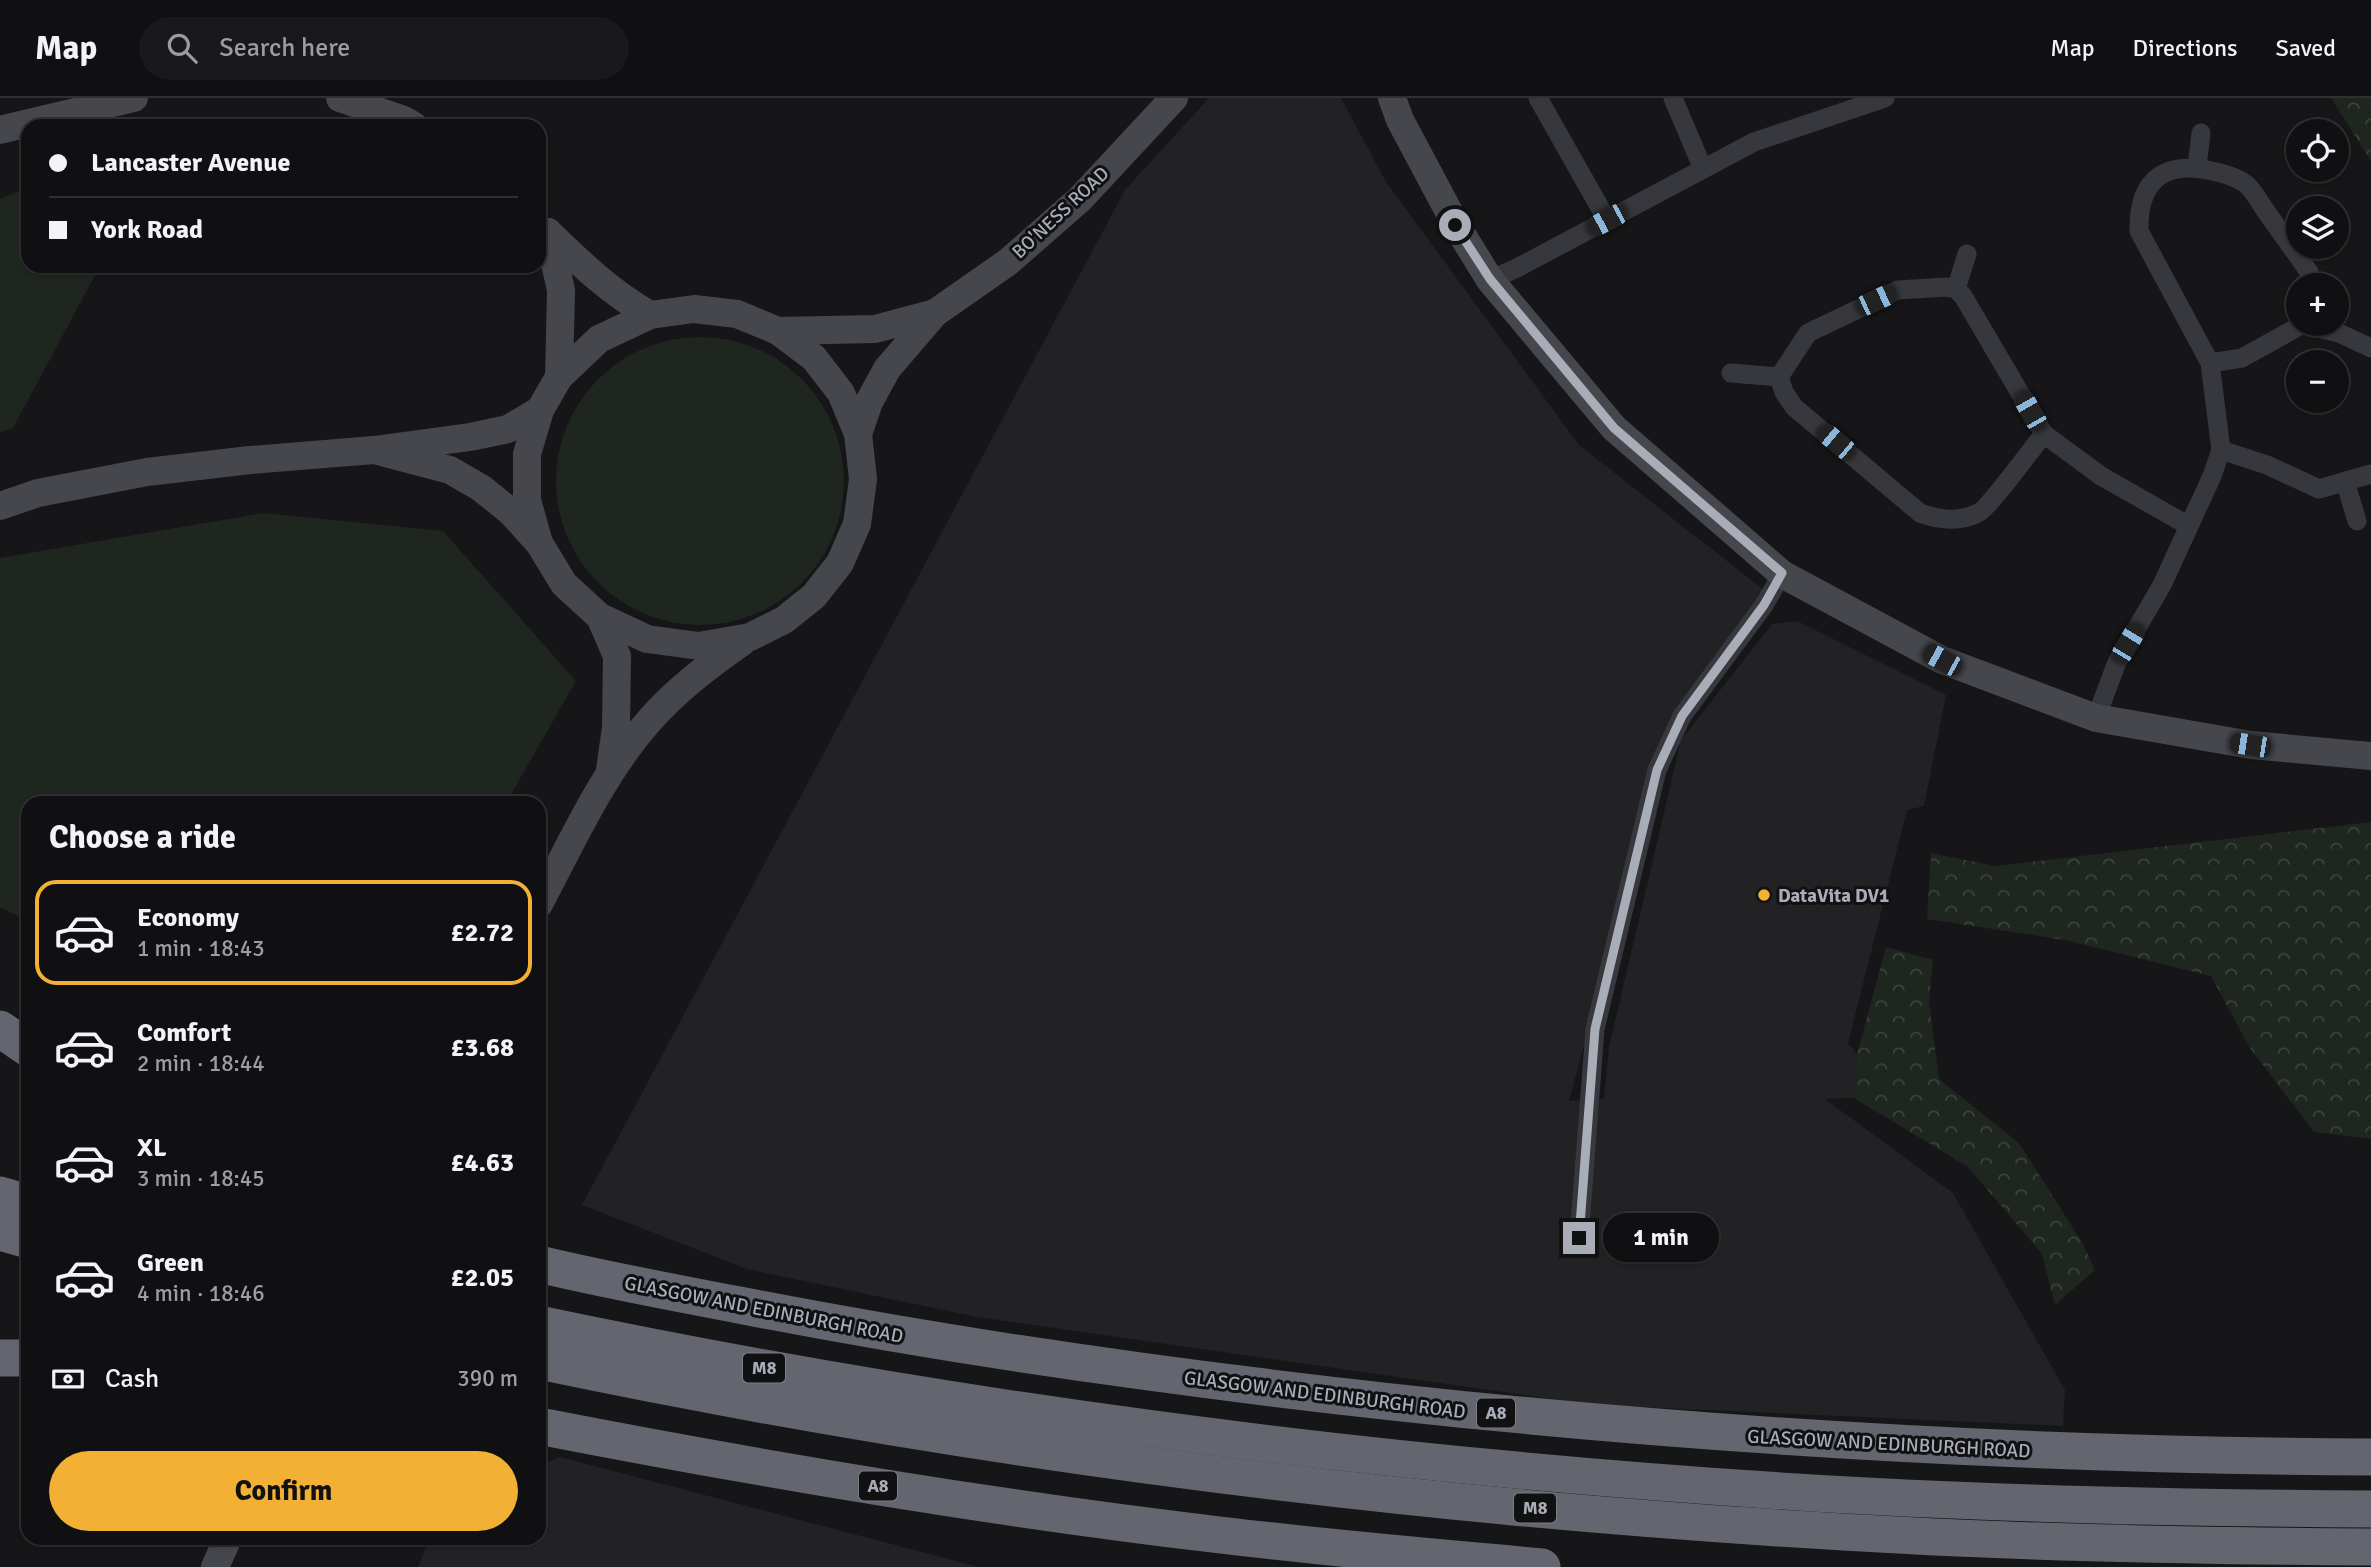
<!DOCTYPE html>
<html lang="en">
<head>
<meta charset="utf-8">
<style>
  :root { --surface:#101012; --page:#19191b; --text:#f1f3f6; --muted:#9c9d9f; --line:#303032; --accent:#f2b134 }
  body { margin:0; font-family:Signika,sans-serif; background:var(--page); color:var(--text); height:100vh; display:flex; flex-direction:column; font-size:26px; white-space:nowrap }
  * { box-sizing:border-box; margin:0 }
  p { font-size:23px; color:var(--muted) }
  .icon { flex:none; width:38px; height:38px; fill:none; stroke:currentColor; stroke-width:2; stroke-linecap:round; stroke-linejoin:round }
  .map { position:relative; flex:1; overflow:hidden }
  .drawer { position:absolute; left:21px; top:698px; width:525px; height:749px; display:flex; flex-direction:column; background:var(--surface); border-radius:21px; box-shadow:0 2px 5px #0004,0 0 0 2px var(--line) }
  .drawer>* { flex:none }
  .top-card { position:absolute; left:21px; top:21px; width:525px; height:154px; border-radius:21px; box-shadow:0 2px 5px #0004,0 0 0 2px var(--line); display:grid; align-content:center; height:154px; padding:0 28px; background:var(--surface) }
  .tools { position:absolute; left:2286px; top:21px; display:grid; gap:14px }
  .tools a { display:grid; place-items:center; width:63px; height:63px; border-radius:50%; background:var(--surface); box-shadow:0 2px 5px #0004,0 0 0 2px var(--line); font-size:35px }
  .end { position:absolute; width:32px; height:32px; margin:-16px; border:9px solid #a8adb8; background:#111; box-shadow:0 0 0 4px #111 }
  .from { border-radius:50% }
  .bubble { position:absolute; height:49px; border-radius:24px; background:var(--surface); box-shadow:0 2px 5px #0004,0 0 0 2px var(--line); font-size:23px; font-weight:700; line-height:49px; text-align:center }
  .car { position:absolute; width:21px; height:42px; margin:-21px -10px; border-radius:9px; box-shadow:0 0 5px 2px #0007; background:linear-gradient(#222 24%,#8ab4d8 0 40%,#222 0 76%,#8ab4d8 0 86%,#222 0) }
  .top-card b { display:flex; align-items:center; gap:24px; height:66px; font-size:26px }
  .top-card b+b { border-top:2px solid var(--line) }
  .top-card i { width:18px; height:18px; background:var(--text) }
  ul { padding:0; list-style:none }
  li { display:flex; align-items:center; gap:21px; height:105px; margin:0 14px 10px; padding:0 14px; border:4px solid transparent; border-radius:21px }
  li div { flex:1 }
  li b { display:block; font-size:26px }
  li em { font-style:normal; font-weight:700 }
  li.active { border-color:var(--accent) }
  li>.icon { width:63px; height:63px; stroke-width:1.5 }
  h2 { padding:0 28px; font-size:32px; line-height:84px }
  .pay { display:flex; align-items:center; gap:18px; height:77px; padding:0 28px; font-size:26px }
  .pay p { margin-inline-start:auto }
  .action { display:flex; gap:14px; margin-top:auto; padding:14px 28px }
  .action a { flex:1; height:80px; border-radius:42px; background:var(--accent); color:#111; font-size:28px; font-weight:700; line-height:80px; text-align:center }
  header { display:flex; align-items:center; gap:42px; box-sizing:border-box; height:98px; padding:0 35px; background:var(--surface); border-bottom:2px solid var(--line) }
  header strong { font-size:33px }
  nav { display:flex; gap:38px; margin-inline-start:auto; font-size:24px }
  .search { width:490px; height:63px; background:var(--page); display:flex; align-items:center; gap:18px; box-sizing:border-box; padding:0 24px; border-radius:38px; color:var(--muted); font-size:26px }
  .map>svg:first-child { display:block }
</style>
</head>
<body>
<header>
<strong>Map</strong>
<div class="search"><svg class="icon" aria-label="search" viewBox="0 0 24 24"><circle cx="10" cy="10" r="6"/><path d="M15 15l6 6"/></svg>Search here</div>
<nav><a>Map</a><a>Directions</a><a>Saved</a></nav>
</header>
<div class="map">
<svg width="2371" height="1469" viewBox="0 0 2371 1469">
  <defs>
    <pattern id="forest-crowns" width="20" height="18" patternUnits="userSpaceOnUse" patternTransform="scale(1.75)"><rect width="20" height="18" fill="#1e261f"/><path d="M2 6a3 3 0 1 1 6 0M12 15a3 3 0 1 1 6 0" fill="none" stroke="#3c433d"/></pattern>
  </defs>
  <rect width="100%" height="100%" fill="#161618"/>
  <g fill="#222225">
    <path d="M1209 0H1341L1386 84 1579 347 1764 492 1666 643 1569 1003 1604 1001 1609 949 1681 642 1772 526 1797 523 1946 597 1924 708 1907 712 1848 945 1857 956 1854 1000 1825 1001 1953 1095 2065 1292 2063 1328 1594 1307 977 1219 747 1171 582 1107 1125 92Z"/>
    <path d="M560 1359 979 1469H418L430 1440H539V1368Z"/>
  </g>
  <g fill="#1e261f">
    <path d="M28 89V168H100L13 330 0 334V101Z"/>
    <circle cx="700" cy="383" r="144"/>
    <path d="M263 415 443 433 576 583 506 705H28V823L0 809V460Z"/>
  </g>
  <g fill="url(#forest-crowns)">
    <path d="M2331 0H2371V63Z"/>
    <path d="M2371 724V1041L2314 1034 2250 950 2211 878 2065 842 1927 821 1931 755 1995 768Z"/>
    <path d="M1886 849 1933 862 1929 903 1939 981 2019 1045 2083 1146 2095 1172 2055 1207 2042 1156 1968 1069 1854 1000 1857 956Z"/>
  </g>
  <g fill="none" stroke-linecap="round" stroke-linejoin="round">
    <g stroke="#37383d" stroke-width="19">
      <path d="M1538 0 1607 122"/>
      <path d="M1673 0 1703 71"/>
      <path d="M2197 69 2201 35"/>
      <path d="M1490 182 1517 170 1754 44 1885 0"/>
      <path d="M1956 191 1967 156"/>
      <path d="M2302 226 2339 235 2371 250"/>
      <path d="M2210 265 2242 260 2303 226"/>
      <path d="M1731 275 1779 279"/>
      <path d="M2044 336C2033 349 1988 411 1978 415 1960 424 1939 422 1920 415L1794 309 1784 294 1779 279 1808 235 1898 192 1946 189 1956 191 1963 198 2044 336 2101 378 2189 428"/>
      <path d="M2221 352 2267 367 2319 391 2371 376"/>
      <path d="M2345 383 2357 423"/>
      <path d="M2096 620 2117 564 2162 487 2212 378 2221 352 2210 265 2139 133C2138 83 2163 62 2212 73 2223 75 2239 80 2247 87 2253 92 2258 102 2263 109 2278 131 2294 152 2309 174V187"/>
      <path d="M1579 1140 1595 931 1657 672 1682 618 1764 507 1782 476"/>
    </g>
    <g stroke="#45474d" stroke-width="28">
      <path d="M340 0 404 22 414 28"/>
      <path d="M1392 0 1400 22 1456 127 1490 182 1614 330 1782 476 1942 562 2096 620 2251 647 2371 658"/>
      <path d="M0 32 134 0"/>
      <path d="M548 134 561 192 559 279"/>
      <path d="M548 134C581 166 610 194 650 217"/>
      <path d="M778 233 875 231 935 215"/>
      <path d="M858 336 869 304 887 271 935 215 1008 164 1080 101 1174 0"/>
      <path d="M374 352 450 372 481 390 511 414 539 445 564 486 600 519 647 541 699 548 750 539 784 522 814 498 840 465 857 426 863 381 858 336 841 295 814 260 778 233 737 216 694 211 650 217 599 241 559 279 540 312 527 356V402L539 445"/>
      <path d="M0 408 38 395 147 374 250 362 374 352 470 339 508 331 540 312"/>
      <path d="M600 519 617 558 616 630 610 672"/>
      <path d="M539 806C572 744 602 676 649 623 676 592 708 568 742 544"/>
      <path d="M215 1469 228 1440"/>
    </g>
    <g stroke="#63666e" stroke-width="37">
      <path d="M0 931 28 950"/>
      <path d="M0 1097 28 1105"/>
      <path d="M0 1134 28 1142"/>
      <path d="M539 1166C605 1182 672 1194 739 1207 872 1233 1007 1255 1141 1273 1549 1329 1959 1357 2371 1359"/>
      <path d="M539 1226C953 1313 1374 1367 1797 1394 1988 1406 2180 1410 2371 1411"/>
      <path d="M0 1260H28"/>
      <path d="M539 1263C998 1359 1467 1416 1935 1439 2081 1446 2226 1448 2371 1449"/>
      <path d="M539 1328C765 1372 991 1410 1220 1437 1327 1450 1434 1459 1542 1469"/>
    </g>
  </g>
  <g fill="none" stroke-linecap="round" stroke-linejoin="round">
    <path stroke="#a8adb8" stroke-width="9" d="M1455 127 1490 181 1614 330 1782 475 1764 507 1682 618 1657 672 1595 931 1579 1140"/>
  </g>
  <circle fill="#f2b134" stroke="#111113" stroke-width="2.5" cx="1764" cy="797" r="7"/>
  <g text-anchor="middle" stroke-width="6" stroke-linejoin="round" paint-order="stroke">
    <g fill="#111113" stroke="#7b7e86" stroke-width="2">
      <rect x="743" y="1255.5" width="42" height="29" rx="5"/>
      <rect x="1477" y="1300.5" width="38" height="29" rx="5"/>
      <rect x="859" y="1373.5" width="38" height="29" rx="5"/>
      <rect x="1514" y="1395.5" width="42" height="29" rx="5"/>
    </g>
    <g font-size="18" font-weight="bold" fill="#a8adb8">
      <text x="764" y="1276">M8</text>
      <text x="1496" y="1321">A8</text>
      <text x="878" y="1394">A8</text>
      <text x="1535" y="1416">M8</text>
    </g>
    <g font-size="19" fill="#a8adb8" stroke="#111113">
      <text transform="translate(1060 114) rotate(-43)" y="7">BO'NESS ROAD</text>
      <text transform="translate(764 1211) rotate(11)" y="7">GLASGOW AND EDINBURGH ROAD</text>
      <text transform="translate(1325 1296) rotate(7)" y="7">GLASGOW AND EDINBURGH ROAD</text>
      <text transform="translate(1889 1345) rotate(3)" y="7">GLASGOW AND EDINBURGH ROAD</text>
    </g>
    <g font-size="19" font-weight="bold" fill="#a8adb8" stroke="#111113" text-anchor="start">
      <text x="1778" y="804">DataVita DV1</text>
    </g>
  </g>
</svg>
<div class="tools">
<a><svg class="icon" aria-label="locate" viewBox="0 0 24 24"><circle cx="12" cy="12" r="6"/><path d="M12 2v4M12 18v4M2 12h4M18 12h4"/></svg></a>
<a><svg class="icon" aria-label="layers" viewBox="0 0 24 24"><path d="M12 4l9 5-9 5-9-5zM3 14l9 5 9-5"/></svg></a>
<a>+</a>
<a>−</a>
</div>
<i class="end from" style="left:1455px;top:127px"></i>
<i class="end" style="left:1579px;top:1140px"></i>
<div class="bubble" style="left:1603px;top:1115px;width:116px">1 min</div>
<i class="car" style="left:1607px;top:122px;rotate:242deg"></i>
<i class="car" style="left:1876px;top:202px;rotate:65deg"></i>
<i class="car" style="left:2030px;top:313px;rotate:330deg"></i>
<i class="car" style="left:1836px;top:344px;rotate:310deg"></i>
<i class="car" style="left:2128px;top:545px;rotate:31deg"></i>
<i class="car" style="left:1942px;top:562px;rotate:299deg"></i>
<i class="car" style="left:2250px;top:647px;rotate:279deg"></i>
<div class="top-card">
<b><i class="from"></i>Lancaster Avenue</b>
<b><i></i>York Road</b>
</div>
<section class="drawer">
<h2>Choose a ride</h2>
<ul>
<li class="active"><svg class="icon" aria-label="car" viewBox="0 0 24 24"><path d="M5 17H2v-5l4-1 3-4h7l3 4 3 1v5h-3M9 17h6M6 11h13"/><circle cx="7" cy="17" r="2"/><circle cx="17" cy="17" r="2"/></svg><div><b>Economy</b><p>1 min · 18:43</p></div><em>£2.72</em></li>
<li><svg class="icon" aria-label="car" viewBox="0 0 24 24"><path d="M5 17H2v-5l4-1 3-4h7l3 4 3 1v5h-3M9 17h6M6 11h13"/><circle cx="7" cy="17" r="2"/><circle cx="17" cy="17" r="2"/></svg><div><b>Comfort</b><p>2 min · 18:44</p></div><em>£3.68</em></li>
<li><svg class="icon" aria-label="car" viewBox="0 0 24 24"><path d="M5 17H2v-5l4-1 3-4h7l3 4 3 1v5h-3M9 17h6M6 11h13"/><circle cx="7" cy="17" r="2"/><circle cx="17" cy="17" r="2"/></svg><div><b>XL</b><p>3 min · 18:45</p></div><em>£4.63</em></li>
<li><svg class="icon" aria-label="car" viewBox="0 0 24 24"><path d="M5 17H2v-5l4-1 3-4h7l3 4 3 1v5h-3M9 17h6M6 11h13"/><circle cx="7" cy="17" r="2"/><circle cx="17" cy="17" r="2"/></svg><div><b>Green</b><p>4 min · 18:46</p></div><em>£2.05</em></li>
</ul>
<div class="pay"><svg class="icon" aria-label="cash" viewBox="0 0 24 24"><path d="M3 7h18v10H3z"/><circle cx="12" cy="12" r="2"/></svg>Cash<p>390 m</p></div>
<div class="action"><a>Confirm</a></div>
</section>
</div>
</body>
</html>
